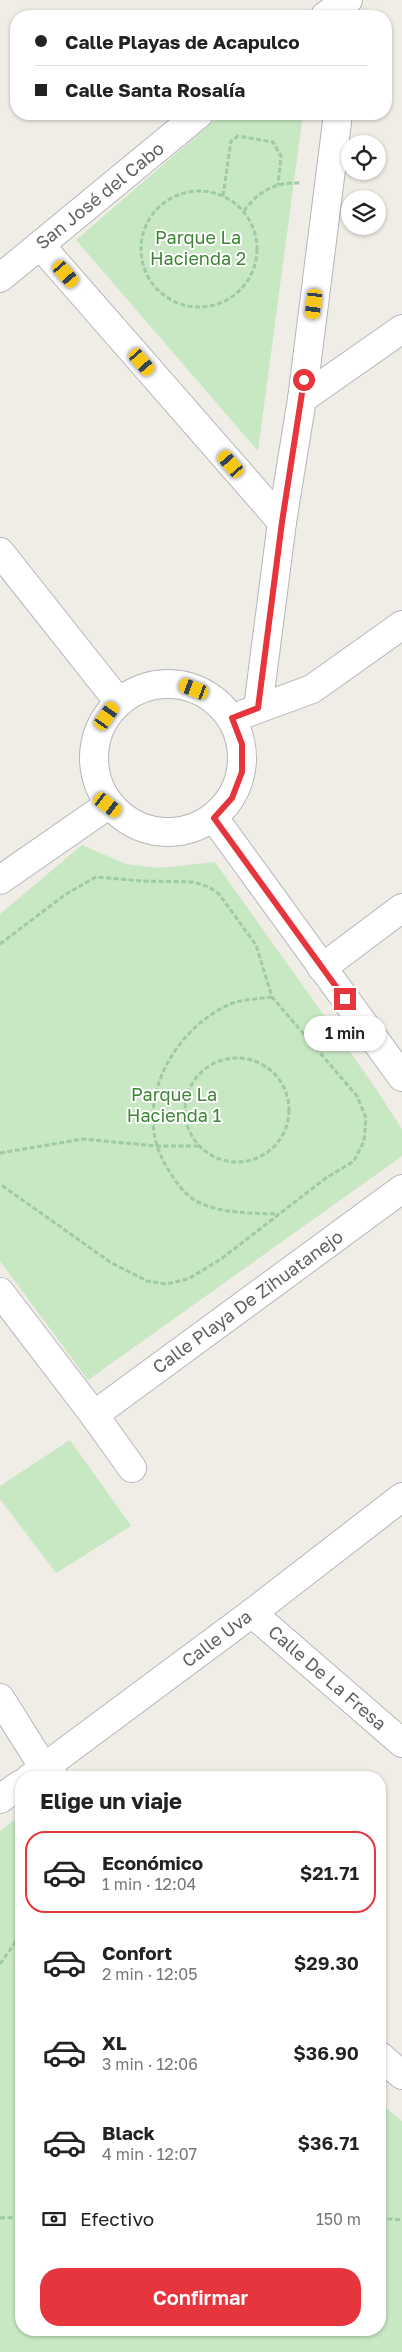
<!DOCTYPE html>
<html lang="es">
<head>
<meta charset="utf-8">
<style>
  :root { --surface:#fff; --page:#f6f6f6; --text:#222; --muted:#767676; --line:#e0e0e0; --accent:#e7353d }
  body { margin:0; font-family:"Golos Text",sans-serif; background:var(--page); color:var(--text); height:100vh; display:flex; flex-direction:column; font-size:19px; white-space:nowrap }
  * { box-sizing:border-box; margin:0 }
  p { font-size:16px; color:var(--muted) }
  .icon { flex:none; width:28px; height:28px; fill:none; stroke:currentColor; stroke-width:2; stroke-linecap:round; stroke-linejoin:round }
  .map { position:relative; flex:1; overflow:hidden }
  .drawer { position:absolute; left:15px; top:1771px; width:371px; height:565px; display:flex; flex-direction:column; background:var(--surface); border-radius:20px; box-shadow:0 1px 4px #0004 }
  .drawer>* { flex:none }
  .hud { position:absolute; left:10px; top:10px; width:382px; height:110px; border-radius:20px; box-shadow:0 1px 4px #0004; display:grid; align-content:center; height:110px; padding:0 25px; background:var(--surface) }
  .fabs { position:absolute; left:341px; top:135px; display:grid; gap:10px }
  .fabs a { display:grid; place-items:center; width:45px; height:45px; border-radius:50%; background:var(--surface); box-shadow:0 1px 4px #0004; font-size:25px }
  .end { position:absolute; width:22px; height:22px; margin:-11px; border:6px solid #e7353d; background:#fff; box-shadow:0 0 0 2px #fff }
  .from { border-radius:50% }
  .bubble { position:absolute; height:35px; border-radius:18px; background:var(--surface); box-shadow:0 1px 4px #0004; font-size:16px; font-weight:600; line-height:35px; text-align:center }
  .car { position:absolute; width:15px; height:30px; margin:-15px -8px; border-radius:6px; box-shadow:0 0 4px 1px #0007; background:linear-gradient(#f5c518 24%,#345 0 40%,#f5c518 0 76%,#345 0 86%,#f5c518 0) }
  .hud b { display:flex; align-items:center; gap:18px; height:48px; font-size:19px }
  .hud b+b { border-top:1px solid var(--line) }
  .hud i { width:12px; height:12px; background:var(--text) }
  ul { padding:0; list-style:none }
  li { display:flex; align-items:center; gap:15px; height:82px; margin:0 10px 8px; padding:0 15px; border:2px solid transparent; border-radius:20px }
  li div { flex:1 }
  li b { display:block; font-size:19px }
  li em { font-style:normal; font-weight:600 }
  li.current { border-color:var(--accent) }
  li>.icon { width:45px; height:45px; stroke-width:1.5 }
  h2 { padding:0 25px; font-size:22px; line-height:60px }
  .pay { display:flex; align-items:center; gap:12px; height:55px; padding:0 25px; font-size:19px }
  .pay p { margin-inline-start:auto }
  .cta { display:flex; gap:10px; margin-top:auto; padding:10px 25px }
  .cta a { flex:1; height:58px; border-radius:20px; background:var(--accent); color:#fff; font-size:20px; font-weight:600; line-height:58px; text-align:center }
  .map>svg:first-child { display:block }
</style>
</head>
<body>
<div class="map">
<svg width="402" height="2352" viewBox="0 0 402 2352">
  <rect width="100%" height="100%" fill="#f0ece6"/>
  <g fill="#c8e7c3">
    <path d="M222 114H303L258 451 76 240Z"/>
    <path d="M82 845 126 864 159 868 215 862 372 1083 402 1129V1156L88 1380 0 1261V914Z"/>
    <path d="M70 1440 131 1526 56 1573 0 1499V1486Z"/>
    <path d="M21 1819V2330H380V2103L402 2121V2352H0V1831L13 1821Z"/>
  </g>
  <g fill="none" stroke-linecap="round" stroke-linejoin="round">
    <g stroke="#b3b7ba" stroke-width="30">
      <g id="street">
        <path d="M325 16 348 0"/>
        <path d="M40 245 282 522"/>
        <path d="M0 278 199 114"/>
        <path d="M302 399 402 329"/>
        <path d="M0 552 118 701"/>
        <circle cx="168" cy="758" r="74"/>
        <path d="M258 708 282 522 302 399 338 114"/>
        <path d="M244 714 312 689 402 625"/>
        <path d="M214 818 402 1077"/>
        <path d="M0 880 108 805"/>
        <path d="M322 968 402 908"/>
        <path d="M0 1292 94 1415 132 1468"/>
        <path d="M94 1415 402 1189"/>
        <path d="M252 1613 402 1743"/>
        <path d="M0 1698 44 1768 55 1778"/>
        <path d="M30 1778 252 1613 402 1497"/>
        <path d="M0 1799 21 1784"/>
        <path d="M380 2056 402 2075"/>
      </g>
    </g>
    <g stroke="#9ecaa4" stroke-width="3" stroke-dasharray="5 2.5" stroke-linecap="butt">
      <circle cx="199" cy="249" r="58"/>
      <path d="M223 196 231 141 238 136 273 142 281 156 278 185"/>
      <path d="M244 211C259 191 274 182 300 183"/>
      <path d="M0 944 66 894 96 877 142 881 193 882 209 887 219 894 256 945 272 997 357 1096 366 1118 364 1141 354 1161 326 1178 221 1259 188 1279 166 1284 147 1281 110 1262 0 1184"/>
      <path d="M272 997C258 999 240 999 228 1005 171 1032 132 1106 165 1164 173 1178 185 1197 200 1203 225 1214 252 1213 279 1214"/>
      <circle cx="237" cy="1110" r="52"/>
      <path d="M0 1153 83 1139 156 1146H198"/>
      <path d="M0 1964 21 1934"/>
      <path d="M0 2218 21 2217"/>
      <path d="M380 2218 402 2220"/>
    </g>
    <use href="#street" stroke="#fff" stroke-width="28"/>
  </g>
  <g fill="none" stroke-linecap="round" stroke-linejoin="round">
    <path stroke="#e7353d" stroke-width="6" d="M304 380 282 522 258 708 232 718 242 744V772L232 798 214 818 345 999"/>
  </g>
  <g text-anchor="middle" stroke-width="4" stroke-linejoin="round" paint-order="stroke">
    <g font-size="18" fill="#5e6266" stroke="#fff">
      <text transform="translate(100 196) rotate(-39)" y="6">San José del Cabo</text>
      <text transform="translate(248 1302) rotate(-36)" y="6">Calle Playa De Zihuatanejo</text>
      <text transform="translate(217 1639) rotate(-37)" y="6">Calle Uva</text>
      <text transform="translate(327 1678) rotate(41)" y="6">Calle De La Fresa</text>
    </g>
    <g font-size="18" fill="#3d8436" stroke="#fff">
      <text x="198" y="244">Parque La<tspan x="198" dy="21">Hacienda 2</tspan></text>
      <text x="174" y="1101">Parque La<tspan x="174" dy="21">Hacienda 1</tspan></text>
    </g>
  </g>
</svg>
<div class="fabs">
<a><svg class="icon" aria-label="locate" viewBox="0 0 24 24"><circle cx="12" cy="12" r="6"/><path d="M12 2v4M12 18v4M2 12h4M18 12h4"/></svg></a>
<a><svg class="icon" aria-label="layers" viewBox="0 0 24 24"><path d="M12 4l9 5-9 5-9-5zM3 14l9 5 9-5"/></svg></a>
</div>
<i class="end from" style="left:304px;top:380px"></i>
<i class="end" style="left:345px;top:999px"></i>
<div class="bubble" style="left:304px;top:1016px;width:82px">1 min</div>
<i class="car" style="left:66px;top:274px;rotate:139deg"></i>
<i class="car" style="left:314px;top:304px;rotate:187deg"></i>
<i class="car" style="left:142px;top:362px;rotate:139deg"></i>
<i class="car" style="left:231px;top:464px;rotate:319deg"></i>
<i class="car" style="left:194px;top:689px;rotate:291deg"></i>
<i class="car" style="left:107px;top:716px;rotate:35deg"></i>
<i class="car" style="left:108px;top:805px;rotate:127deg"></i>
<div class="hud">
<b><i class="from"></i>Calle Playas de Acapulco</b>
<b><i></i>Calle Santa Rosalía</b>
</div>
<section class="drawer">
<h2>Elige un viaje</h2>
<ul>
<li class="current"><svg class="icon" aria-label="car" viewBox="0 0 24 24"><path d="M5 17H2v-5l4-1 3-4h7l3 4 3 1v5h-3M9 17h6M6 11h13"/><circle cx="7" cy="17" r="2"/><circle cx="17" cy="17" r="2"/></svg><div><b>Económico</b><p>1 min · 12:04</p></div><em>$21.71</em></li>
<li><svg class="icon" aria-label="car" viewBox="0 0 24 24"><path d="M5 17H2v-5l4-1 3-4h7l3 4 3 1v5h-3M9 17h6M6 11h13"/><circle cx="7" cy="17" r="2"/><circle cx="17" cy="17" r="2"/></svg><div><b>Confort</b><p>2 min · 12:05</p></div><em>$29.30</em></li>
<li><svg class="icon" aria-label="car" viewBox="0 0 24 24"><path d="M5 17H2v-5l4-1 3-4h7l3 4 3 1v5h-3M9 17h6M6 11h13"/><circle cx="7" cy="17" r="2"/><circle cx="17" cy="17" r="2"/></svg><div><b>XL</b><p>3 min · 12:06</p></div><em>$36.90</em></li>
<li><svg class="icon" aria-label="car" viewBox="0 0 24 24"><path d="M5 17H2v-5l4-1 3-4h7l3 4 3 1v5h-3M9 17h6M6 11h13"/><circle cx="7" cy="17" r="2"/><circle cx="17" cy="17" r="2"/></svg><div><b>Black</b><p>4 min · 12:07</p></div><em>$36.71</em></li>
</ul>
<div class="pay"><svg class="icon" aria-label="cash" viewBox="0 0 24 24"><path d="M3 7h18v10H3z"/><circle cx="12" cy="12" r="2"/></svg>Efectivo<p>150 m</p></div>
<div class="cta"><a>Confirmar</a></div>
</section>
</div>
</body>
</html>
